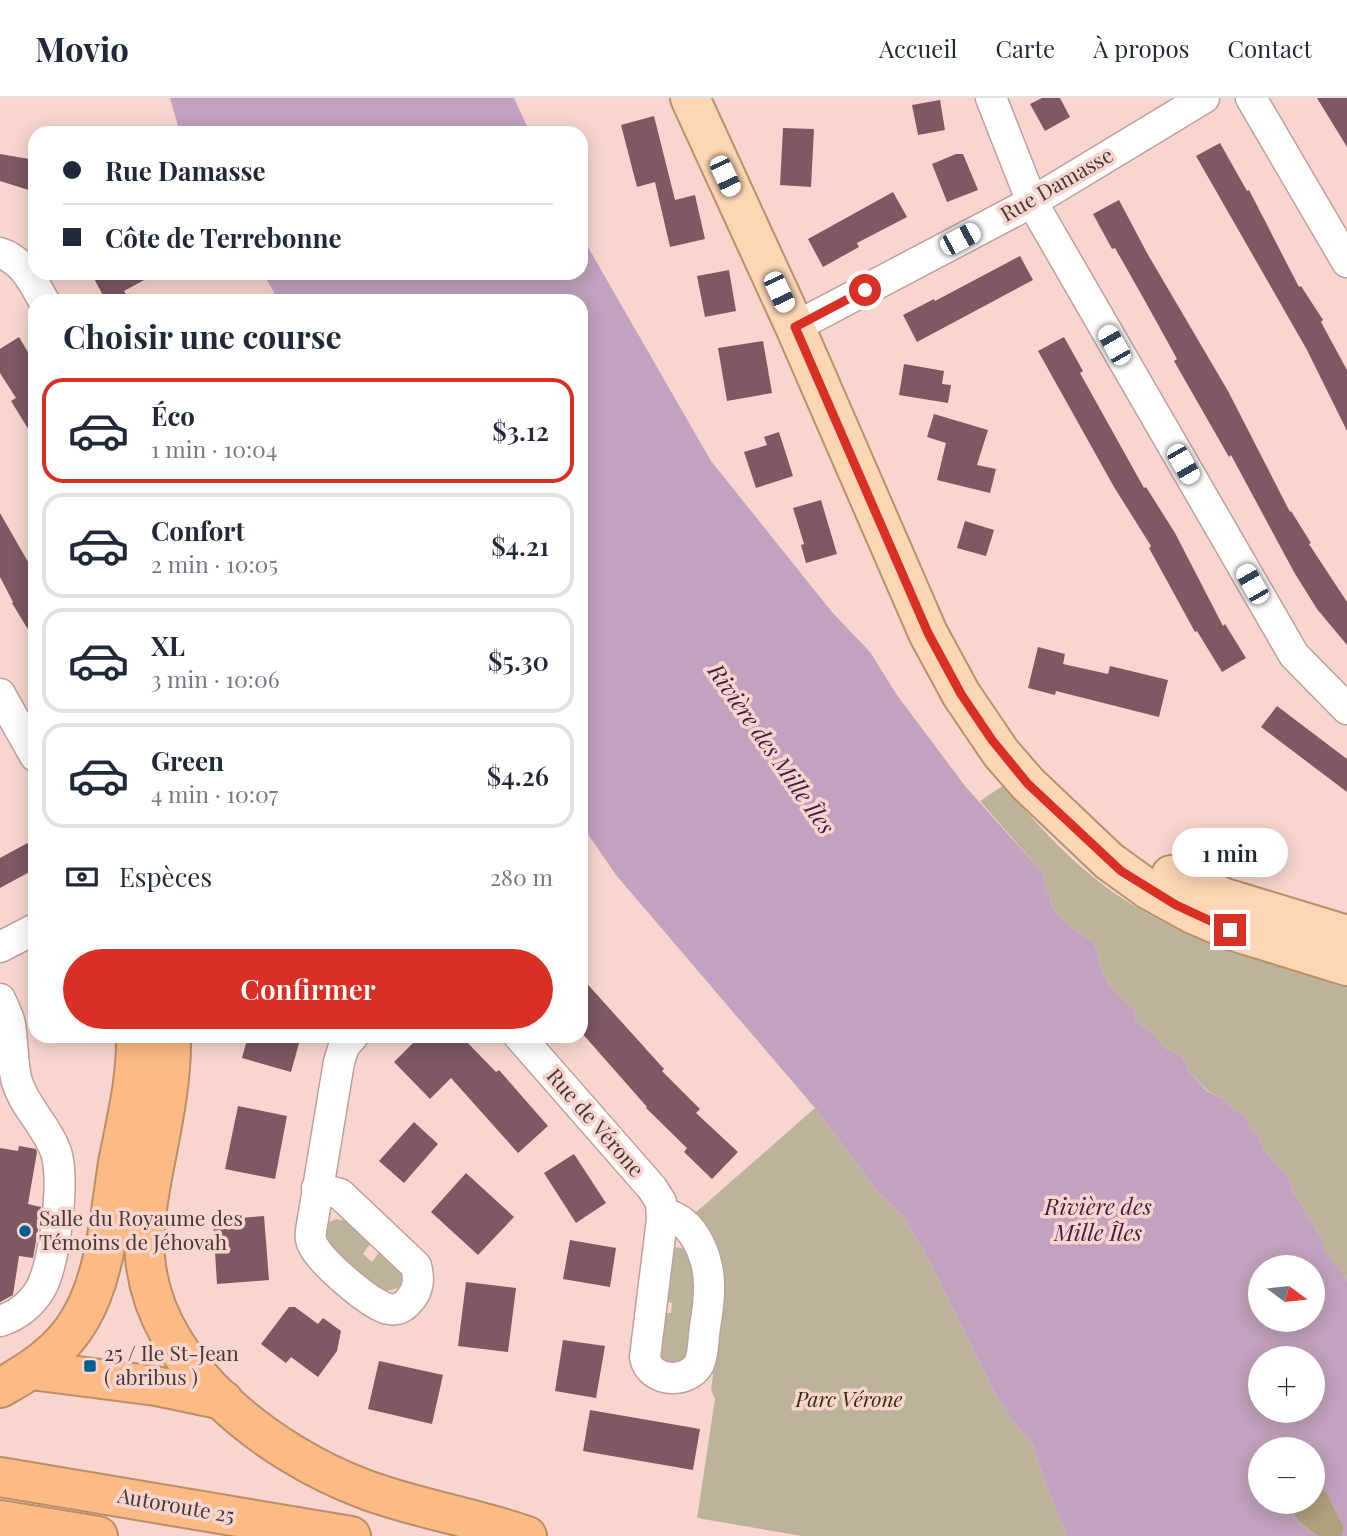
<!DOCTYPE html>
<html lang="fr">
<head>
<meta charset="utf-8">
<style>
  :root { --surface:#fff; --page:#f6f6f7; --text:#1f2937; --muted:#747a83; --line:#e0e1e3; --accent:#d93025 }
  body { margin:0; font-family:"Playfair Display",serif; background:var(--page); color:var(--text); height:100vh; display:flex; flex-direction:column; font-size:26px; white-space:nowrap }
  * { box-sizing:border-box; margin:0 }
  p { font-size:23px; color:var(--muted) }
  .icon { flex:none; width:38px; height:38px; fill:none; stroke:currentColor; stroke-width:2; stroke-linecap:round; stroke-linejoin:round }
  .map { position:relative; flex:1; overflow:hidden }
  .details { position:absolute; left:28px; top:196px; width:560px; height:749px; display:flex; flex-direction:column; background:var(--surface); border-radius:21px; box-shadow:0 4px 18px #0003 }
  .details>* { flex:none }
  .hud { position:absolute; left:28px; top:28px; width:560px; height:154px; border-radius:21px; box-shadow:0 4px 18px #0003; display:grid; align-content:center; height:154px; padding:0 35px; background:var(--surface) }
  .needle { width:46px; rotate:105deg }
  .controls { position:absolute; left:1248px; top:1157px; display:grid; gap:14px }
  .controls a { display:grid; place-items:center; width:77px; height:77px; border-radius:50%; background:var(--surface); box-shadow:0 4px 18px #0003; font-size:35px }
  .end { position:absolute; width:32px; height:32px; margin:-16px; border:9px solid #d93025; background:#fff; box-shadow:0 0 0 4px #fff }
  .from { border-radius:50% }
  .bubble { position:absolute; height:49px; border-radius:24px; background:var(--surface); box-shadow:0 4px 18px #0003; font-size:23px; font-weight:600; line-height:49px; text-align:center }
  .car { position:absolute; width:21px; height:42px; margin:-21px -10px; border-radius:9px; box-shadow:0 0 5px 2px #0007; background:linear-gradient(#fff 24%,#345 0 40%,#fff 0 76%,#345 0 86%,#fff 0) }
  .hud b { display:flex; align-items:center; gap:24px; height:66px; font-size:26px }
  .hud b+b { border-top:2px solid var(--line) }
  .hud i { width:18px; height:18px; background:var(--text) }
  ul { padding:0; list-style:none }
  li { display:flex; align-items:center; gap:21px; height:105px; margin:0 14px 10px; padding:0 21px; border:4px solid var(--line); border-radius:21px }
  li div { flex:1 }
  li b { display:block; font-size:26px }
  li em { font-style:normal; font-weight:600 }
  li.on { border-color:var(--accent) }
  li>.icon { width:63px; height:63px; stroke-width:1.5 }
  h2 { padding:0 35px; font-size:32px; line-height:84px }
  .pay { display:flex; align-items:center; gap:18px; height:77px; padding:0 35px; font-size:26px }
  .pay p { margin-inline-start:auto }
  .primary-button { display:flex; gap:14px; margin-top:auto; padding:14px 35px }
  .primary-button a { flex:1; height:80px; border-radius:42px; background:var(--accent); color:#fff; font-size:28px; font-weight:600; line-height:80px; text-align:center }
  header { display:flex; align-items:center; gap:42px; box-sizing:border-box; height:98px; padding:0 35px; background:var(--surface); border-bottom:2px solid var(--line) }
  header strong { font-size:33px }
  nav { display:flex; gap:38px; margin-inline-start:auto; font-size:24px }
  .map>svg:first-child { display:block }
</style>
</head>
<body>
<header>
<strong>Movio</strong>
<nav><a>Accueil</a><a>Carte</a><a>À propos</a><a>Contact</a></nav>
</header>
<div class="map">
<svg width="1347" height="1438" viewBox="0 0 1347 1438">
  <rect width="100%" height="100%" fill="#f8d6cf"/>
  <g fill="#bcb49a">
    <path d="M1004 687C1035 724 1067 760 1106 789 1176 841 1264 864 1347 887V1183L1343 1175 1323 1152 1324 1144 1291 1090 1288 1079 1264 1052 1257 1035 1251 1031 1244 1016 1232 1011 1226 1002 1208 993 1191 976 1181 958 1165 950 1155 938 1135 921 1136 913C1108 889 1102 881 1095 845 1077 832 1051 821 1050 797L1045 794 1046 783 1042 774 980 703Z"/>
    <path d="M815 1010 878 1094 904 1120 929 1162 994 1294 1011 1321 1033 1347 1046 1387 1067 1438H802L697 1420 715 1301 711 1292 724 1190 694 1116Z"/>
    <path d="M337 1121 346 1123 370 1146 363 1156 372 1164 379 1154 402 1171 403 1183 401 1189 387 1193 369 1183 326 1144 324 1131 329 1124Z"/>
    <path d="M674 1149 682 1150C703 1167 693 1206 690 1229 689 1237 690 1249 686 1256 681 1269 668 1267 660 1259L663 1215H671L672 1205 664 1203 672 1152Z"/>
  </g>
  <path fill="#aea17c" d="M1313 1377 1328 1397 1344 1429 1342 1438H1318L1302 1426 1282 1404H1312Z"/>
  <g fill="#c2a2be" fill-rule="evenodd">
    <path d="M170 0H514L530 35H180Z"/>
    <path d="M581 137 711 363 832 514 870 554 897 597 965 688 1042 774 1046 783 1045 794 1050 797C1051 821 1077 832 1095 845 1102 881 1108 889 1136 913L1135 921 1155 938 1165 950 1181 958 1191 976 1207 993 1226 1002 1232 1011 1244 1016 1251 1031 1257 1035 1264 1052 1288 1079 1291 1090 1324 1144V1152L1343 1175 1347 1183V1438H1342L1344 1429 1328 1397 1313 1377 1312 1351 1284 1349 1260 1351V1404H1282L1302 1426 1318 1438H1067L1046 1387 1033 1347 1011 1321 994 1294 929 1162 904 1120 878 1094 815 1010 616 777 581 726V203H279L263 175H581ZM1260 1169H1312V1222H1260ZM1260 1260H1312V1312H1260Z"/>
  </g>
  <g fill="#7e5862">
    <path d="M1042 0H1060L1070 19 1045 33 1030 6Z"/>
    <path d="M1317 0H1347V49Z"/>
    <path d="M940 2 945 32 918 37 912 7Z"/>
    <path d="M654 18 675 102 695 97 705 141 670 149 655 84 637 89 621 27Z"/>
    <path d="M783 30 814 31 811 89 780 87Z"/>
    <path d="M1220 45 1247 93 1249 92 1299 189 1301 188 1323 222 1321 224 1347 272V333L1307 252 1196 58Z"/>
    <path d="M0 56 35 62V94L0 83Z"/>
    <path d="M956 56H963L978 92 947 104 932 66Z"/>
    <path d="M893 94 907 119 857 145 859 149 823 169 808 141Z"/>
    <path d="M1119 102 1147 155 1228 293 1290 414 1291 413 1311 445 1309 446 1347 504V547L1317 511 1294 474 1231 357 1229 359 1174 263 1177 261 1145 203 1115 150 1112 151 1093 116Z"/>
    <path d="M1020 158 1033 182 917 244 903 217 934 201 935 203Z"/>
    <path d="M729 172 736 213 705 219 697 178Z"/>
    <path d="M91 175H157L124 193 127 198 119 203H106Z"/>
    <path d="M19 239 35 266V342L11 303 16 300 0 275V251Z"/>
    <path d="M1064 239 1083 273 1080 275 1144 390 1146 389 1175 435 1223 528 1225 526 1246 560 1222 574 1197 533 1195 534 1149 450 1151 448 1114 389 1038 253Z"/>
    <path d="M763 243 772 295 727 303 718 250Z"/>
    <path d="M904 266 944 273 942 286 951 287 948 305 899 297Z"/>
    <path d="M934 316 988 332 977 367 996 371 990 395 937 382 946 345 927 339Z"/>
    <path d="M779 334 793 378 756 390 744 354 767 347 764 339Z"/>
    <path d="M821 402 837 456 806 465 801 447 804 446 793 410Z"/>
    <path d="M0 415 35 476V543L12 505 13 504 0 479Z"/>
    <path d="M965 423 994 432 986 458 957 450Z"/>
    <path d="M1038 549 1065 556 1063 566 1108 576 1110 568 1168 582 1159 619 1056 593 1055 597 1028 590Z"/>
    <path d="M1277 608 1347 661V694L1261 629Z"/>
    <path d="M35 741V771L0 790V760Z"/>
    <path d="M581 879 664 971 662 973 700 1011 696 1015 738 1054 712 1081 684 1054 687 1050 646 1010 647 1009 581 934Z"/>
    <path d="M248 938H301L291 974 242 960Z"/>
    <path d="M420 938H461L496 974 499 972 548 1028 518 1055 451 980 430 1001 394 964Z"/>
    <path d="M238 1008 287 1018 275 1081 225 1071Z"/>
    <path d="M414 1024 438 1046 404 1085 379 1063Z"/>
    <path d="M19 1048 36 1051 37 1054 28 1106 41 1109 40 1121 33 1160 19 1158 13 1197 0 1204V1050L18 1053Z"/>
    <path d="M574 1056 606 1105 576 1125 544 1075Z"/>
    <path d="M466 1075 514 1119 478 1157 431 1114Z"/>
    <path d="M264 1118 269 1182 217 1186 213 1122Z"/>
    <path d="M570 1142 616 1150 610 1189 563 1181Z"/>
    <path d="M466 1184 516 1190 508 1254 458 1248Z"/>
    <path d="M289 1209H295L318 1226 323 1220 341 1233 337 1253 318 1279 291 1259 286 1265 261 1246Z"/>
    <path d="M563 1242 605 1248 596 1300 555 1293Z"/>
    <path d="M379 1263 443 1277 432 1326 368 1311Z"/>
    <path d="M590 1312 700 1331 693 1372 583 1353Z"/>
  </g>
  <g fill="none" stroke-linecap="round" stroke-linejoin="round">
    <g stroke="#c09f99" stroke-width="33">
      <g id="minor">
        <path d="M991 0 1032 104 1294 557 1347 611"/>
        <path d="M1251 0 1347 164"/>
        <path d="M0 155C23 162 33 184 44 203"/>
        <path d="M795 229 1032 104 1204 0"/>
        <path d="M0 596 35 658"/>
        <path d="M0 849 35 831"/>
        <path d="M0 901C4 910 8 917 10 926 13 945 12 966 17 984 25 1010 47 1028 56 1054 65 1083 55 1164 41 1190 32 1206 17 1218 0 1223"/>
        <path d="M519 938 652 1090 661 1104 662 1122 645 1259C649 1284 687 1287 699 1266 704 1255 703 1241 705 1229 707 1217 709 1204 709 1192 710 1163 695 1119 662 1116"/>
        <path d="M317 1090 340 1096 416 1168C419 1180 419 1189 412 1199 406 1207 400 1213 389 1211 371 1208 323 1165 314 1149 311 1144 310 1139 311 1133L339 964 344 948 353 938"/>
      </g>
    </g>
    <g stroke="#bc8e69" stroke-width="42">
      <g id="major">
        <path d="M690 0 795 229 928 535 961 596 1001 655 1028 686 1109 763 1149 792 1193 816 1230 832 1347 868"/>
        <path d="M1171 777 1225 800 1347 837"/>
      </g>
    </g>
    <g stroke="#bc8e69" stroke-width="42">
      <g id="highway">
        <path d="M171 938C172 980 163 1023 155 1064 149 1095 143 1127 145 1159 154 1268 268 1355 364 1391 417 1411 473 1419 527 1438"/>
        <path d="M31 1272 156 1288 223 1302"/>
        <path d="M0 1290C31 1273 62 1253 80 1221 106 1178 110 1115 118 1065 126 1024 137 981 136 938"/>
        <path d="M0 1379 351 1438"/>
        <path d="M0 1422 98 1438"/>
      </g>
    </g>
    <use href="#minor" stroke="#fff" stroke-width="30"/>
    <use href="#major" stroke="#fdd6b5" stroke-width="38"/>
    <use href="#highway" stroke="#fcbb84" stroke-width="38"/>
  </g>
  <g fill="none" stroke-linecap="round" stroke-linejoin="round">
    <path stroke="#d93025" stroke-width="9" d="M865 192 795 229 928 535 961 596 992 642 1028 686 1121 773 1176 807 1230 832"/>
  </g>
  <g fill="#006190" stroke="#f8d6cf" stroke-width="2.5">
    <circle cx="25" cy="1133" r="7"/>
    <rect x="83" y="1261" width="14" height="14" rx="3.5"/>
  </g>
  <g text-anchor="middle" stroke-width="7" stroke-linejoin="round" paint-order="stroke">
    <g font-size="21" fill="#463936" stroke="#f8d6cf">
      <text transform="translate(1057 87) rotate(-30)" y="7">Rue Damasse</text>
      <text transform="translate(595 1025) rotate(49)" y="7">Rue de Vérone</text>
      <text transform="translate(176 1408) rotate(10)" y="7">Autoroute 25</text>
    </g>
    <g font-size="21" fill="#463936" stroke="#f8d6cf" text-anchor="start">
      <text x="39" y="1128">Salle du Royaume des<tspan x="39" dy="24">Témoins de Jéhovah</tspan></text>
      <text x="104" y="1263">25 / Ile St-Jean<tspan x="104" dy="24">( abribus )</tspan></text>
    </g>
    <g font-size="21" font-style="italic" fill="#382d0d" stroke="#f8d6cf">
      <text x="849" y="1309">Parc Vérone</text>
    </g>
    <g font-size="23" font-style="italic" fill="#461d43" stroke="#f8d6cf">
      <text transform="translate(771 651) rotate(55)" y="8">Rivière des Mille Îles</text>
      <text x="1098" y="1117">Rivière des<tspan x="1098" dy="26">Mille Îles</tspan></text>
    </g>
  </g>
</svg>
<div class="controls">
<a><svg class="needle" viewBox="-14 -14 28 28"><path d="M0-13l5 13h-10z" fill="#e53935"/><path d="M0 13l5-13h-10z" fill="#747a83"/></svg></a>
<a>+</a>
<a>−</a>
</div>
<i class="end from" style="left:865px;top:192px"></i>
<i class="end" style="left:1230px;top:832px"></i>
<div class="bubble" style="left:1172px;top:730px;width:116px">1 min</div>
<i class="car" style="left:725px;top:78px;rotate:155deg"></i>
<i class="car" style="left:960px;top:141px;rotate:62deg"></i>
<i class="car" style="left:779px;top:194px;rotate:155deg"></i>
<i class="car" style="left:1114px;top:247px;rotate:330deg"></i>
<i class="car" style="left:1183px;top:366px;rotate:150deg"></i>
<i class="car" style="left:1252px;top:486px;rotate:330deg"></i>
<div class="hud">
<b><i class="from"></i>Rue Damasse</b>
<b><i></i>Côte de Terrebonne</b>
</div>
<section class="details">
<h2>Choisir une course</h2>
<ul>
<li class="on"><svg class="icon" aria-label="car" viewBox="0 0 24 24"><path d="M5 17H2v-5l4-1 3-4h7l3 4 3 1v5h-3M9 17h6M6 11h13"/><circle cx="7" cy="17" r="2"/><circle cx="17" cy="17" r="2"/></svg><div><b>Éco</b><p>1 min · 10:04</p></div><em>$3.12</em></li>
<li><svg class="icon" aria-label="car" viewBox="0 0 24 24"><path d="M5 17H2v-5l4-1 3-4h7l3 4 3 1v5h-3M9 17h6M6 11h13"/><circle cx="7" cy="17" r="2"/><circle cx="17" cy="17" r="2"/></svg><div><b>Confort</b><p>2 min · 10:05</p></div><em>$4.21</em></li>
<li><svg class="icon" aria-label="car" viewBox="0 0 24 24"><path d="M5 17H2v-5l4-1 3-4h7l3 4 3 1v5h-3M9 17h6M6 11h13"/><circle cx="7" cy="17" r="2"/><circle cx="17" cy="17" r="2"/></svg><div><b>XL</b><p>3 min · 10:06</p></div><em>$5.30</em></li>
<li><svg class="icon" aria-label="car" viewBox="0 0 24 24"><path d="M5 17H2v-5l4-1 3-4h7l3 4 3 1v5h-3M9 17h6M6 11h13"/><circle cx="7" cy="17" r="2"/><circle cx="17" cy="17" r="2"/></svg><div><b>Green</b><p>4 min · 10:07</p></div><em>$4.26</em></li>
</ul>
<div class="pay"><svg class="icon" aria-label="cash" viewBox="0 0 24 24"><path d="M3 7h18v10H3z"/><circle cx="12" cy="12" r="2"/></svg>Espèces<p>280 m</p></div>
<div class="primary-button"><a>Confirmer</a></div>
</section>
</div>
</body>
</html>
